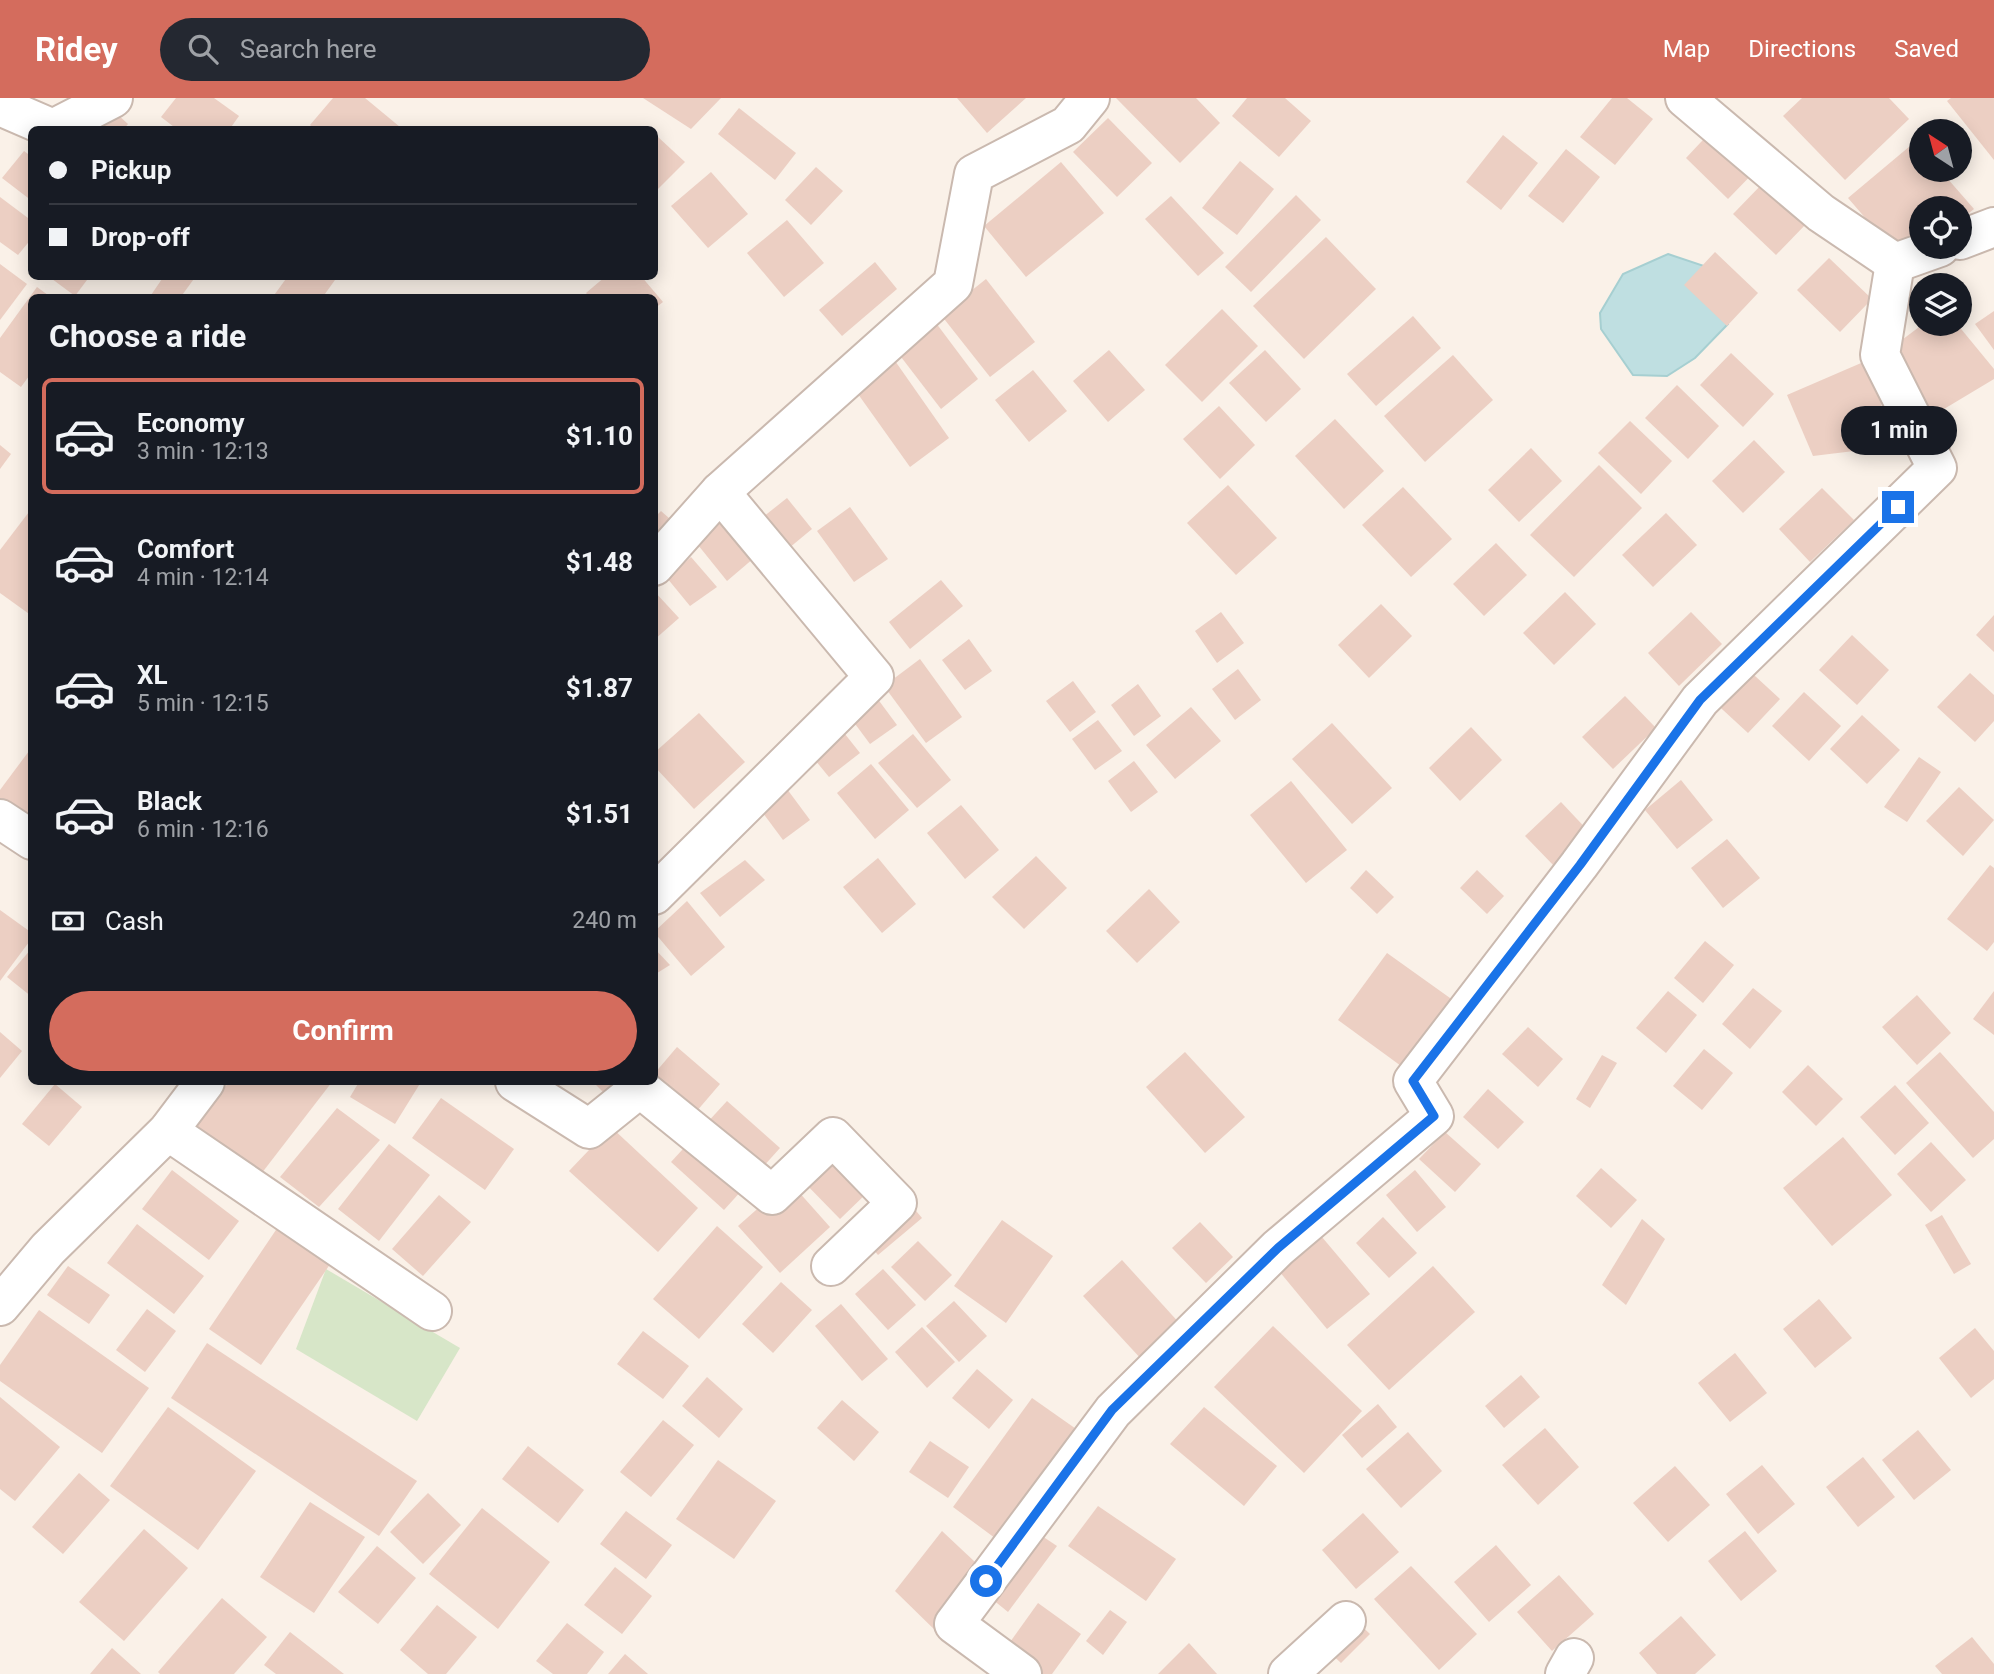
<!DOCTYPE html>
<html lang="en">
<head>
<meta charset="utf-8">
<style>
  :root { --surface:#171b24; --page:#242831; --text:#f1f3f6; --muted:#9ea1a6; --line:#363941; --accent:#d46c5d }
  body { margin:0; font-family:Roboto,sans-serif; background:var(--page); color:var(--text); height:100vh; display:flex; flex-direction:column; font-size:26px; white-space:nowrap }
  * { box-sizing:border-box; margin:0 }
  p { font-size:23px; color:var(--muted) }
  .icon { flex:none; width:38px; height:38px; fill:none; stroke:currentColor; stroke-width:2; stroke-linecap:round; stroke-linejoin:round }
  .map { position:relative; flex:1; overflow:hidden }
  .panel { position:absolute; left:28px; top:196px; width:630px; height:791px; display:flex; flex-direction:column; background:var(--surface); border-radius:10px; box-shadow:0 4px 18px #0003 }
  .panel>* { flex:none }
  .hud { position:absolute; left:28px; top:28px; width:630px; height:154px; border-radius:10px; box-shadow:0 4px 18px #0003; display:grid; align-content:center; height:154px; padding:0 21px; background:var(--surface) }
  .needle { width:46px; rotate:324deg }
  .buttons { position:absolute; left:1909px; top:21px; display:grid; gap:14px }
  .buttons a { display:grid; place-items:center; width:63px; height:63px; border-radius:50%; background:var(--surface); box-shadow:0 4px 18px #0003; font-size:35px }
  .end { position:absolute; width:32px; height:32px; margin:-16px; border:9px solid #1a73e8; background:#fff; box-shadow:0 0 0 4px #fff }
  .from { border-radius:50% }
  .bubble { position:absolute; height:49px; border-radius:24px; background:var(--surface); box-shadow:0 4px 18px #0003; font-size:23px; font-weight:700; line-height:49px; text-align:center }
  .hud b { display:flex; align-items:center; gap:24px; height:66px; font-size:26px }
  .hud b+b { border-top:2px solid var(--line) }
  .hud i { width:18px; height:18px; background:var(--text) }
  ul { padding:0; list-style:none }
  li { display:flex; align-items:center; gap:21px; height:116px; margin:0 14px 10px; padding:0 7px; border:4px solid transparent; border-radius:10px }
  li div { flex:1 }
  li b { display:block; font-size:26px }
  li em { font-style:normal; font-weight:700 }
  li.current { border-color:var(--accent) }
  li>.icon { width:63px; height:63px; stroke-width:1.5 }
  h2 { padding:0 21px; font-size:32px; line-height:84px }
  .pay { display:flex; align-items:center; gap:18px; height:77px; padding:0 21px; font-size:26px }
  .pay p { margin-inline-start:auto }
  .action { display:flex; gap:14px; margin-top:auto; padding:14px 21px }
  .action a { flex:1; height:80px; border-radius:42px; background:var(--accent); color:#fff; font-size:28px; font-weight:700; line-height:80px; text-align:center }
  header { display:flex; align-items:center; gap:42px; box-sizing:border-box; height:98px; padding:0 35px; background:var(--accent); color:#fff }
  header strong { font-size:33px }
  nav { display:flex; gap:38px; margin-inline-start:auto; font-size:24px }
  .search { width:490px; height:63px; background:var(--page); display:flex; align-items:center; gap:18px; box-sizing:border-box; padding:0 24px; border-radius:38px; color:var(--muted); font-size:26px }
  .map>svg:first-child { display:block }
</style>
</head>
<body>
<header>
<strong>Ridey</strong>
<div class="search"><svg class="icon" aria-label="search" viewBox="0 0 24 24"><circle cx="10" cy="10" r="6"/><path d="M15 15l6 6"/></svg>Search here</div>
<nav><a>Map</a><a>Directions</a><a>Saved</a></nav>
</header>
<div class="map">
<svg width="1994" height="1576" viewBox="0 0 1994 1576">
  <rect width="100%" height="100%" fill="#faf1e8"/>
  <path fill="#d7e6c8" d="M326 1171 460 1250 417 1323 296 1251Z"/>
  <path fill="#bfdfe1" stroke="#a6cfd1" stroke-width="2" d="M1668 156 1704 168 1728 226 1695 260 1667 278 1633 277 1601 231 1600 215 1623 176Z"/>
  <g fill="#eccfc3">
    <path d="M176 0H214L239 18 229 32H178L161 19Z"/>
    <path d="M333 0H365L400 29 315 32 310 27Z"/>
    <path d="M643 0H721L691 31Z"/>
    <path d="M957 0H1026L987 35Z"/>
    <path d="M1116 0H1196L1220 25 1180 65Z"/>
    <path d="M1247 0H1285L1311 23 1279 59 1232 18Z"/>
    <path d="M1612 0H1627L1653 21 1615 67 1580 39Z"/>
    <path d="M1802 0H1889L1909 21 1845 82 1783 18Z"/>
    <path d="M1951 0H1994V62L1947 3Z"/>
    <path d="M106 6 128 26 123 32H81Z"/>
    <path d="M739 10 796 55 775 82 718 36Z"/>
    <path d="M1108 20 1152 65 1117 99 1073 54Z"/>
    <path d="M1717 27 1760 68 1728 101 1686 60Z"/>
    <path d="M1503 37 1538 65 1501 112 1466 84Z"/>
    <path d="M658 39 685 64 654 95V43Z"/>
    <path d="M1916 43 1922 50V72H1940L1974 111 1960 122V110H1922V149L1906 167 1848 100Z"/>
    <path d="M1566 51 1600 79 1563 125 1528 98Z"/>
    <path d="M24 53 32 59V103L2 80Z"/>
    <path d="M1240 63 1274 91 1237 137 1202 110Z"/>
    <path d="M1061 64 1104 115 1026 179 984 128Z"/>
    <path d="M816 69 843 93 811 127 785 102Z"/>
    <path d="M711 74 748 116 708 150 671 108Z"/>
    <path d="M1764 84 1807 125 1776 157 1733 116Z"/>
    <path d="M1296 97 1321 122 1251 194 1225 169Z"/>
    <path d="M1171 98 1224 155 1198 178 1145 121Z"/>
    <path d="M0 99 32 123V140L18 157 0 144Z"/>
    <path d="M787 122 824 165 784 199 747 155Z"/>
    <path d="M1326 139 1376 191 1304 261 1253 208Z"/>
    <path d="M1715 154 1758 195 1727 228 1684 187Z"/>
    <path d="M1829 160 1872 201 1840 234 1797 192Z"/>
    <path d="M875 164 897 191 842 238 819 212Z"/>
    <path d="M0 166 27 186 0 222Z"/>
    <path d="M48 178H90L75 198Z"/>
    <path d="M164 178H196L180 200H149Z"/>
    <path d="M288 178H330L335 182 322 200H272Z"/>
    <path d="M606 178H641L663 204 654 211V200H590L586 195Z"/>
    <path d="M986 181 1035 244 990 279 941 217Z"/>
    <path d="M37 189 52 200H32V274L21 289 0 274V240Z"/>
    <path d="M1222 211 1258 248 1202 304 1165 267Z"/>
    <path d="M1994 213V252L1975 226Z"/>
    <path d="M1413 218 1441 250 1376 308 1347 276Z"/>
    <path d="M936 225 978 281 941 311 898 255Z"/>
    <path d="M1923 226H1957L1994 271V281L1929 320 1898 245Z"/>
    <path d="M1109 252 1145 292 1108 324 1073 283Z"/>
    <path d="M1265 252 1301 291 1266 324 1229 285Z"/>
    <path d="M1731 255 1774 296 1743 329 1700 287Z"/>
    <path d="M1453 257 1493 302 1425 364 1384 318Z"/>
    <path d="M1875 259 1887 349 1813 358 1787 297Z"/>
    <path d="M893 260 949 340 910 369 853 289Z"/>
    <path d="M1033 272 1067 313 1029 344 995 302Z"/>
    <path d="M1677 287 1719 328 1688 361 1645 320Z"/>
    <path d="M1219 308 1255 347 1220 381 1183 341Z"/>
    <path d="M1335 321 1384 373 1344 411 1295 358Z"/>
    <path d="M1630 323 1672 363 1641 396 1598 355Z"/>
    <path d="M1754 342 1785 374 1743 415 1712 383Z"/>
    <path d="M0 347 11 356 0 371Z"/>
    <path d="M1531 350 1562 383 1519 424 1488 392Z"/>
    <path d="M1599 367 1642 410 1574 479 1530 437Z"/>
    <path d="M1228 387 1277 440 1236 477 1187 425Z"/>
    <path d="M1403 389 1452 441 1411 479 1362 427Z"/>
    <path d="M1822 390 1854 422 1810 464 1779 431Z"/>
    <path d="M787 400 812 431 783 455 758 423Z"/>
    <path d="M850 409 888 461 854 484 817 433Z"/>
    <path d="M32 410V518L0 495V452Z"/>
    <path d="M661 413 678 428 654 454V420Z"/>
    <path d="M717 415 754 460 727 483 690 437Z"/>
    <path d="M1666 415 1697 447 1653 489 1622 457Z"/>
    <path d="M1496 445 1527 477 1484 518 1453 486Z"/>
    <path d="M691 459 717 489 690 508 667 480Z"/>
    <path d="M941 482 963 508 910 551 889 524Z"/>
    <path d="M654 493 679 520 654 542Z"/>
    <path d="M1565 494 1596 526 1554 567 1523 535Z"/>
    <path d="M1381 506 1412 538 1369 580 1338 547Z"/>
    <path d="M1221 514 1244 545 1217 565 1195 533Z"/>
    <path d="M1691 514 1722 546 1679 588 1648 555Z"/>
    <path d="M1994 517V554L1976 537Z"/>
    <path d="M1852 537 1889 572 1857 607 1819 572Z"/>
    <path d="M969 541 992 573 965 592 942 562Z"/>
    <path d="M920 561 962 619 926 645 884 588Z"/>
    <path d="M1742 566 1780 601 1748 635 1710 600Z"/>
    <path d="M1238 571 1261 602 1235 622 1212 591Z"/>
    <path d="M1970 575 1994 597V623L1975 644 1937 609Z"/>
    <path d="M1073 583 1096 614 1070 634 1046 603Z"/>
    <path d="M1138 586 1161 618 1134 638 1111 607Z"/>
    <path d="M1804 594 1841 628 1809 663 1772 628Z"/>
    <path d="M874 596 897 627 870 646 847 615Z"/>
    <path d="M1625 598 1656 630 1613 671 1582 639Z"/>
    <path d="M1191 609 1221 643 1175 681 1146 647Z"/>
    <path d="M699 615 745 664 694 711 654 668V655Z"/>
    <path d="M1862 617 1900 652 1867 686 1830 651Z"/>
    <path d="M1098 622 1122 653 1095 672 1072 641Z"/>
    <path d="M1332 625 1392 690 1352 726 1292 661Z"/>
    <path d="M837 626 860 655 829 679 806 651Z"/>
    <path d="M1471 629 1502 662 1460 703 1429 670Z"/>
    <path d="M913 636 951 682 917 710 878 665Z"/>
    <path d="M32 649V736L0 714V692Z"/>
    <path d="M1919 659 1941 674 1907 724 1884 709Z"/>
    <path d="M1134 663 1158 694 1131 714 1108 683Z"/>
    <path d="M871 666 909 712 875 741 837 695Z"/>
    <path d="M1681 682 1713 722 1677 751 1645 712Z"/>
    <path d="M1291 683 1347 752 1306 785 1250 717Z"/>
    <path d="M1959 689 1994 722 1963 758 1926 723Z"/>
    <path d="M787 691 810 722 783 742 760 711Z"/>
    <path d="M1561 704 1592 737 1557 771 1525 738Z"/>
    <path d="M961 707 999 752 965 781 927 735Z"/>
    <path d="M1727 741 1760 780 1723 810 1691 770Z"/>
    <path d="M1036 758 1067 790 1024 831 992 799Z"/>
    <path d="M878 760 916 806 882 835 843 789Z"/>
    <path d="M745 762 765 782 720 819 700 795Z"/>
    <path d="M1990 767 1994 770V844L1987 853 1947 821Z"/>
    <path d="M1366 772 1394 799 1377 816 1350 790Z"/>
    <path d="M1477 772 1504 798 1487 816 1460 790Z"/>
    <path d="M1149 791 1180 824 1137 865 1106 833Z"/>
    <path d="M687 803 725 849 691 878 654 834Z"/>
    <path d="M0 812 32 835V840L0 883Z"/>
    <path d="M1705 843 1734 867 1703 905 1674 880Z"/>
    <path d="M32 850V899L7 879Z"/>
    <path d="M654 850 670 867 654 877Z"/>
    <path d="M1387 855 1457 905 1408 973 1338 922Z"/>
    <path d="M1753 890 1782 913 1750 951 1722 926Z"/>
    <path d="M1668 893 1697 917 1666 955 1636 930Z"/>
    <path d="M1994 893V937L1973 921Z"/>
    <path d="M1917 897 1951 935 1917 967 1882 929Z"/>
    <path d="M1528 929 1563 961 1538 989 1502 956Z"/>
    <path d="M0 934 22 953 0 980Z"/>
    <path d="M677 949 720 986 690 1021 654 984V976Z"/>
    <path d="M1704 951 1733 975 1702 1012 1673 988Z"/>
    <path d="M1185 954 1245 1019 1205 1055 1146 989Z"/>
    <path d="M1940 954 1994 1014V1041L1973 1060 1906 985Z"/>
    <path d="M1602 957 1617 965 1590 1010 1576 1001Z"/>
    <path d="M1808 967 1843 1001 1816 1028 1782 994Z"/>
    <path d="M229 984H332L258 1080 193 1030Z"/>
    <path d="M359 984H421L395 1026 350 999Z"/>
    <path d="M593 984H631L612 1003Z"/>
    <path d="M55 986 82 1009 49 1048 22 1026Z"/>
    <path d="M1895 987 1929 1025 1895 1057 1860 1019Z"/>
    <path d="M1488 991 1524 1024 1498 1051 1463 1019Z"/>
    <path d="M441 1000 514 1051 485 1092 412 1040Z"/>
    <path d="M727 1003 780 1050 724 1112 671 1064Z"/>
    <path d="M337 1010 380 1042 319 1109 280 1079Z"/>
    <path d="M611 1029 698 1110 658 1154 569 1073Z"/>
    <path d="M1445 1034 1481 1066 1455 1094 1419 1061Z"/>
    <path d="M1843 1039 1892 1097 1832 1148 1783 1090Z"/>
    <path d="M1931 1044 1966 1082 1931 1114 1897 1076Z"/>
    <path d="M389 1046 430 1077 379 1143 338 1111Z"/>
    <path d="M831 1051 871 1091 840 1121 800 1080Z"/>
    <path d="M1601 1070 1637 1102 1611 1130 1576 1098Z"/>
    <path d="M172 1072 239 1123 209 1162 142 1111Z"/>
    <path d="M1415 1072 1446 1109 1417 1134 1386 1097Z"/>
    <path d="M789 1083 830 1129 780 1175 738 1128Z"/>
    <path d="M895 1088 922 1120 878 1157 851 1125Z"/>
    <path d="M439 1097 471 1124 423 1178 392 1151Z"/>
    <path d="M1942 1117 1971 1166 1954 1176 1925 1127Z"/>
    <path d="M1383 1119 1417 1155 1389 1180 1356 1145Z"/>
    <path d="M1642 1121 1665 1141 1626 1207 1602 1187Z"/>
    <path d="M1002 1122 1053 1158 1006 1225 954 1188Z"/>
    <path d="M282 1123 335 1159 261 1267 209 1231Z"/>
    <path d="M1200 1124 1233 1159 1206 1185 1172 1150Z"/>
    <path d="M137 1126 204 1178 174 1216 107 1165Z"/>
    <path d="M717 1128 763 1169 699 1241 653 1201Z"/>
    <path d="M1316 1132 1370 1196 1327 1231 1274 1167Z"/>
    <path d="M918 1143 952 1177 925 1203 891 1169Z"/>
    <path d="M1122 1162 1182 1228 1143 1263 1083 1198Z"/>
    <path d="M68 1168 110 1197 89 1226 47 1197Z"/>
    <path d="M1433 1168 1475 1214 1389 1292 1347 1247Z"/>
    <path d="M883 1171 916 1207 888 1232 855 1196Z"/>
    <path d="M781 1184 812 1212 773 1255 742 1226Z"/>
    <path d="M1819 1201 1852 1240 1815 1270 1783 1231Z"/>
    <path d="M954 1203 987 1238 959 1264 926 1228Z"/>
    <path d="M841 1206 888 1261 862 1283 815 1228Z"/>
    <path d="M147 1211 176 1233 145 1274 116 1252Z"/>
    <path d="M39 1212 149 1290 102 1355 0 1283V1267Z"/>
    <path d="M1273 1228 1362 1313 1304 1375 1214 1289Z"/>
    <path d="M922 1229 955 1264 927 1290 895 1254Z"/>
    <path d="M1975 1230 1994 1253V1281L1971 1300 1939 1260Z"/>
    <path d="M643 1233 689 1268 663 1301 617 1266Z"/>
    <path d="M207 1245 417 1383 379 1438 171 1300Z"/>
    <path d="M1735 1255 1767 1295 1730 1324 1698 1285Z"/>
    <path d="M977 1271 1013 1302 989 1331 952 1300Z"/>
    <path d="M1521 1277 1540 1299 1504 1330 1485 1308Z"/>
    <path d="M707 1279 743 1311 719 1340 682 1308Z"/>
    <path d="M0 1299 60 1349 15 1403 0 1391Z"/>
    <path d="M1032 1300 1079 1333 999 1443 953 1409Z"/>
    <path d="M842 1302 879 1334 854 1363 817 1330Z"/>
    <path d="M1378 1306 1397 1329 1362 1360 1342 1337Z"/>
    <path d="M168 1309 256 1373 198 1452 110 1388Z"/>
    <path d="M1204 1309 1277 1368 1244 1408 1170 1346Z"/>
    <path d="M663 1322 694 1347 651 1399 620 1374Z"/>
    <path d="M1545 1330 1579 1369 1538 1407 1502 1367Z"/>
    <path d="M1918 1332 1951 1372 1914 1402 1882 1362Z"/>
    <path d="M1408 1334 1442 1373 1401 1410 1366 1371Z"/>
    <path d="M930 1343 969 1369 948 1400 909 1374Z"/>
    <path d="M528 1348 584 1392 558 1425 502 1381Z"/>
    <path d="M1863 1359 1895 1399 1858 1429 1826 1389Z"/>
    <path d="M718 1362 776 1403 734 1461 676 1421Z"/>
    <path d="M1762 1367 1795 1406 1758 1436 1726 1396Z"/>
    <path d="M1675 1368 1710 1407 1668 1444 1633 1405Z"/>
    <path d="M79 1375 110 1402 63 1456 32 1429Z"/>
    <path d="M428 1395 461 1427 423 1466 390 1434Z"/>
    <path d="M310 1404 365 1439 314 1515 260 1479Z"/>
    <path d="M1098 1408 1176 1461 1146 1503 1068 1448Z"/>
    <path d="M482 1410 550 1464 498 1531 429 1476Z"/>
    <path d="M626 1413 672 1447 646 1481 600 1446Z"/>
    <path d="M1363 1415 1399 1454 1356 1491 1322 1452Z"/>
    <path d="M144 1431 188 1470 124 1543 79 1504Z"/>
    <path d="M1033 1432 1057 1448 1008 1514 987 1497Z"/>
    <path d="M942 1433 992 1480 942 1539 895 1493Z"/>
    <path d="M1745 1433 1777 1473 1741 1503 1708 1463Z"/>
    <path d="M1496 1447 1531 1487 1489 1524 1454 1484Z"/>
    <path d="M377 1448 416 1480 378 1526 338 1494Z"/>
    <path d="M1411 1468 1477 1536 1439 1572 1374 1501Z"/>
    <path d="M615 1469 652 1498 622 1536 584 1507Z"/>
    <path d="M1559 1477 1594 1516 1552 1553 1517 1514Z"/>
    <path d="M222 1500 267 1539 234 1576H160L158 1574Z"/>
    <path d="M1038 1505 1081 1536 1052 1576H1041L1005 1551Z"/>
    <path d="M437 1507 477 1539 446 1576H428L400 1552Z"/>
    <path d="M1110 1512 1127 1524 1103 1557 1086 1543Z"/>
    <path d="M1681 1518 1716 1557 1695 1576H1657L1639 1555Z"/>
    <path d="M1354 1521 1370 1536 1341 1565 1326 1551Z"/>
    <path d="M567 1525 604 1554 587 1576H553L536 1563Z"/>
    <path d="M290 1534 344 1576H276L264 1567Z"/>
    <path d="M1972 1539 1994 1566V1576H1942L1935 1568Z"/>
    <path d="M1189 1545 1217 1576H1158Z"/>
    <path d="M112 1550 141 1576H90Z"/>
    <path d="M625 1556 648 1576H608Z"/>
  </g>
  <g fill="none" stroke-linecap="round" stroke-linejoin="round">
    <g stroke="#cab9af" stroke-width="42">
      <g id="minor">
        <path d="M1685 0 1821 115 1895 165 1940 149"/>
        <path d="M0 8 53 31 113 0"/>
        <path d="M1960 142 1994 129"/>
        <path d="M654 468 720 394 953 186 974 76 1068 27 1090 0"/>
        <path d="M0 721 32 742"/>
        <path d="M654 797 874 579 720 394"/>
        <path d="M515 984 589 1031 640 990 772 1097 833 1039 897 1105 831 1168"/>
        <path d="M168 1033 432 1213"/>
        <path d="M0 1208 48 1151 168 1033 205 984"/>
        <path d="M1022 1576 954 1526 1113 1313 1278 1150 1434 1018 1413 983 1579 767 1700 602 1937 370 1880 257 1895 165"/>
        <path d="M1288 1576 1346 1523"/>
        <path d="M1565 1576 1574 1560"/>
      </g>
    </g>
    <use href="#minor" stroke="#fff" stroke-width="38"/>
  </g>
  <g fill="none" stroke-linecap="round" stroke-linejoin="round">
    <path stroke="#1a73e8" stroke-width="9" d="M986 1483 1112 1312 1278 1150 1434 1018 1413 983 1580 767 1700 602 1898 409"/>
  </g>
</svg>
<div class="buttons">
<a><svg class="needle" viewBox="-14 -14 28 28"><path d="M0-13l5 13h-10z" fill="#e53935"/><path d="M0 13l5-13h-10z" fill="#9ea1a6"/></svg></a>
<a><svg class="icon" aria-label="locate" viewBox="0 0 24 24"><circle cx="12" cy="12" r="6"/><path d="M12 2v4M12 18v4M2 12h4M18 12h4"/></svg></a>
<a><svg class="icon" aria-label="layers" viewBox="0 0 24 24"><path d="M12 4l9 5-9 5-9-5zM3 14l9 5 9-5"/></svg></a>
</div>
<i class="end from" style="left:986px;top:1483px"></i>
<i class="end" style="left:1898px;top:409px"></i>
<div class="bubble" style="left:1841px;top:308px;width:116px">1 min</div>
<div class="hud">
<b><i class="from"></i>Pickup</b>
<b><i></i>Drop-off</b>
</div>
<section class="panel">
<h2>Choose a ride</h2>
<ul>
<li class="current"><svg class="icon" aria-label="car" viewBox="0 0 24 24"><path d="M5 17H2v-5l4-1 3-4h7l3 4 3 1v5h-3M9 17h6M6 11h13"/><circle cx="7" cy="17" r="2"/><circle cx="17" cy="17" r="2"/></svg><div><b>Economy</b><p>3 min · 12:13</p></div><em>$1.10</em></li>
<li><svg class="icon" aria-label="car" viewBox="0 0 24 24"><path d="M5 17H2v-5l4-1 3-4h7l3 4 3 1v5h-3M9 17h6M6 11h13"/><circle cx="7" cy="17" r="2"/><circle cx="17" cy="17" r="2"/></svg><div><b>Comfort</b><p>4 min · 12:14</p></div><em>$1.48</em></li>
<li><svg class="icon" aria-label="car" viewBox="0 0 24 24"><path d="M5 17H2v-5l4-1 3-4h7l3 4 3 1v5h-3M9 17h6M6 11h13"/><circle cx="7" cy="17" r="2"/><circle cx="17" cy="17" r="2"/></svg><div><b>XL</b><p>5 min · 12:15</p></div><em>$1.87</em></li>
<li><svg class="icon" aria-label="car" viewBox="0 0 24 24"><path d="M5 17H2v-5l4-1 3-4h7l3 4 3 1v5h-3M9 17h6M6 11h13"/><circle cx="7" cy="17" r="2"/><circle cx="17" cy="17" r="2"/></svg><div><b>Black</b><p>6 min · 12:16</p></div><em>$1.51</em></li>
</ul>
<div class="pay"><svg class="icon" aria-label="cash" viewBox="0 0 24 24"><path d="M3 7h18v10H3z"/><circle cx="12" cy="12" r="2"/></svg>Cash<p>240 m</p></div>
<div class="action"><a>Confirm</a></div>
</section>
</div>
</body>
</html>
